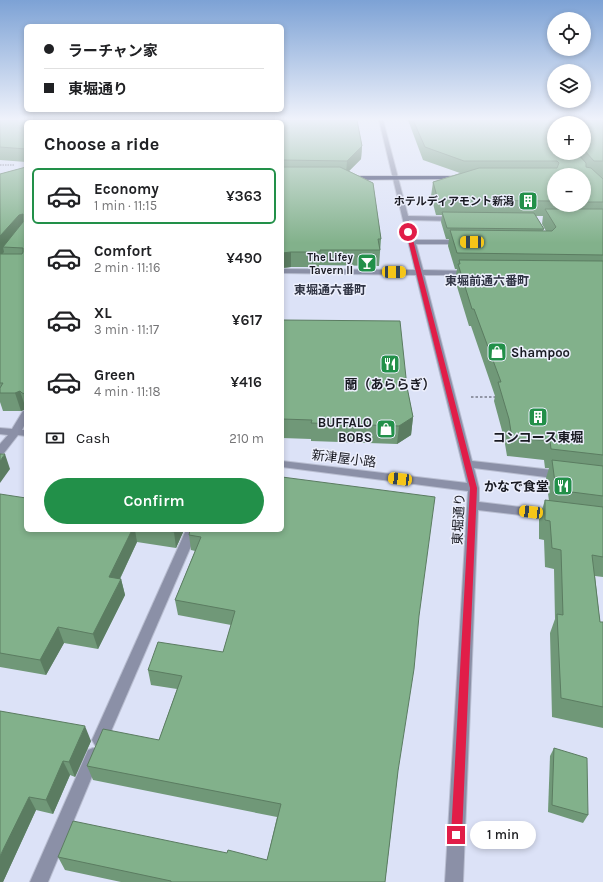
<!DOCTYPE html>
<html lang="en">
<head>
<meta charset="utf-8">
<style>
  :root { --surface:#fff; --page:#f6f6f6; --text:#202124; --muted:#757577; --line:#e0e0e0; --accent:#229049 }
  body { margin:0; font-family:Karla,"Noto Sans JP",sans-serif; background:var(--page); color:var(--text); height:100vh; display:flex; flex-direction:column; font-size:15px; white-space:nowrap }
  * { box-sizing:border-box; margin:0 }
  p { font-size:13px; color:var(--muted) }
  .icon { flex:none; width:22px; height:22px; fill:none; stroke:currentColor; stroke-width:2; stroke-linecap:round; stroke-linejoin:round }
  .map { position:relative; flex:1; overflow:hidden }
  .panel { position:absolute; left:24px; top:120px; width:260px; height:412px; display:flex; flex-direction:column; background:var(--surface); border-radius:6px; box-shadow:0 2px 6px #0003 }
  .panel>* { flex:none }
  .top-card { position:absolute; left:24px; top:24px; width:260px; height:88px; border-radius:6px; box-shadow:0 2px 6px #0003; display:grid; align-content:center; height:88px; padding:0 20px; background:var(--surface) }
  .buttons { position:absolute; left:547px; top:12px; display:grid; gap:8px }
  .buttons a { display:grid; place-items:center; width:44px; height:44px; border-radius:50%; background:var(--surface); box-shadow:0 2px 6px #0003; font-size:20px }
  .end { position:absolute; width:18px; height:18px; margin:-9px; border:5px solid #e11d48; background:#fff; box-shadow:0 0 0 2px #fff }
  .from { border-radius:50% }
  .bubble { position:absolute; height:28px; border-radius:14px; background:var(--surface); box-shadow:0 2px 6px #0003; font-size:13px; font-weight:600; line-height:28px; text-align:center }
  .car { position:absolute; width:12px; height:24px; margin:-12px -6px; border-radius:5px; box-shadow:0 0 3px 1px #0007; background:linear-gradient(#f5c518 24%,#345 0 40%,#f5c518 0 76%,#345 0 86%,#f5c518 0) }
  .top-card b { display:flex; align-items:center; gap:14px; height:38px; font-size:15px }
  .top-card b+b { border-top:1px solid var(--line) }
  .top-card i { width:10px; height:10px; background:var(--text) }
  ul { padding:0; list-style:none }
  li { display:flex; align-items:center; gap:12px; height:56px; margin:0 8px 6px; padding:0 12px; border:2px solid transparent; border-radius:6px }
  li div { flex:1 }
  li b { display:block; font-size:15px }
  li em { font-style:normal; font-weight:600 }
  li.active { border-color:var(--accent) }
  li>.icon { width:36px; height:36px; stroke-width:1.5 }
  h2 { padding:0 20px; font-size:18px; line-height:48px }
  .pay { display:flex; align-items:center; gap:10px; height:44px; padding:0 20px; font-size:15px }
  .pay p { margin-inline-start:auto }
  .action { display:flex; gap:8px; margin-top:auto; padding:8px 20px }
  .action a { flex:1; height:46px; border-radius:24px; background:var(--accent); color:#fff; font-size:16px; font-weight:600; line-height:46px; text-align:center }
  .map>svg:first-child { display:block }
</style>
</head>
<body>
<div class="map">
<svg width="603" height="882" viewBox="0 0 603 882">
  <rect width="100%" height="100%" fill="#dce2f7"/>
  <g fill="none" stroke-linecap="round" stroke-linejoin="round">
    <g stroke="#b9bed1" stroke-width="2">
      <g id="minor">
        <path d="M379 120H383L408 216 455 217 458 219 455 221 409 220 415 240H461L464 242 461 244H416L423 270 470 271 474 273 470 275H424L472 461 561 471 565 472 566 475 565 478 561 479 474 468 479 488V502L553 511 557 512 559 515 557 518 553 519 478 510 463 882H445L468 491 282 467V461L467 483 416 275 282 273V269L415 270Z"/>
        <path d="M26 410V422L22 430H26V436L18 435 4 453 0 454V444L8 435 0 434V428L12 429 23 411Z"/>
        <path d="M186 530H198L105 745 100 747 95 745 92 740Z"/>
        <path d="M93 748 98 750 101 755 48 882H30L88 750Z"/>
      </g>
    </g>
    <g stroke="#b9bed1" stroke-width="2">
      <path id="highway" d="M463 176 466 178 465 179 345 180 342 178 345 176Z"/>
    </g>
    <path stroke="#9195a5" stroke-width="1.5" stroke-dasharray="1.5 1" stroke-linecap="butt" d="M0 165H14"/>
    <path stroke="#9195a5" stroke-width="2" stroke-dasharray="2.5 2" stroke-linecap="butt" d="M471 397H498"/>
    <use href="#minor" fill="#8b90a7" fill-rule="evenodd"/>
    <use href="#highway" fill="#2e355f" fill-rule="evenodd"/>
  </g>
  <g fill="#709878" fill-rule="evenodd">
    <path d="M0 120H357L362 146 361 159 349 171 373 183 381 239 379 266 319 265V267H291L282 268V122H26V162L0 160Z"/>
    <path d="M408 120H603V577L595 576 600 622H603V728L552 717 550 633 555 619 554 569 545 567 544 540 539 539V519L545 500 549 501 546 478 549 468H545L544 460 507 456 504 438 494 401 495 396 471 326H469L455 280 457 269H455L448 246 449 239H446L441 222 442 215H436L431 196 433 182 460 173 423 160ZM554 123H584V153H554ZM554 175H584V205H554ZM536 216H543L542 224 546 231H543L544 229Z"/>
    <path d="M26 167V409L21 411H3L0 402V174Z"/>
    <path d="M282 320 407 387 413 417 411 435 397 444 311 441V439L282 438Z"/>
    <path d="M0 494 26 530H184L176 548 137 542 120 579H121L125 595 98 649 64 643 46 675 0 667Z"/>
    <path d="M282 530 398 771 385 882H121L65 870 58 857 227 853 267 860 277 817 93 780 87 766 159 740 177 689 151 685 148 670 223 652 231 625 178 615 175 600 195 551 191 550 189 535Z"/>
    <path d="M0 711 91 741 75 777 70 775 53 814 36 810 3 882Z"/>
    <path d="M554 748 588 815 583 823 548 812 550 756Z"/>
  </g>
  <g fill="#5b7c61">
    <path d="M362 146 361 159 346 174 347 161Z"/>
    <path d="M23 214 26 227 3 247 4 252 0 257V236L19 215Z"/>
    <path d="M291 252V267L282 268V253Z"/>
    <path d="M20 391 26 409 21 411 15 393Z"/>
    <path d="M413 417 411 435 397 444 399 426Z"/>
    <path d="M5 454 10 469 0 483V461Z"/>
    <path d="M132 530H135L137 542 113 593 109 577Z"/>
    <path d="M175 530H184L176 548 174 532Z"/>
    <path d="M121 579 125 595 98 649 93 634Z"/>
    <path d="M58 627 64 643 46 675 40 660Z"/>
    <path d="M85 726 91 741 75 777 69 762Z"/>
    <path d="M63 761 70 775 53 814 46 800Z"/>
    <path d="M29 797 36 810 3 882H0V856Z"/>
  </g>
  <g fill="#82b18b" stroke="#5b7c61">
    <path d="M0 120H357L362 146 347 161 282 160V122H26V149L0 147Z"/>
    <path d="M413 120H549L554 125V153H577L586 163V167L591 168 603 179V202H584V175H554V201L438 200 433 182 479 168H557L559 163 557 161H464L425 147Z"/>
    <path d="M557 120H603V161H594L584 150V123H558V121Z"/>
    <path d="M26 167V394L22 393 20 391 15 393H0V388L3 383H0V254H22L23 252V248L3 247 23 222V214L19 215 0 236V174Z"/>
    <path d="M282 167H340L373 183 381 239H378L380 250H320V252H291L282 253Z"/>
    <path d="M545 209H603V255L457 253 450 230 552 231 556 227Z"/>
    <path d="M442 212 534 213 544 229 447 228Z"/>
    <path d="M459 260 603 261V455L551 449 550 441 512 438 509 419 498 382H501L474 309H472L458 264H460Z"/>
    <path d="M282 320 400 321 407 387 413 417 399 426 311 423 312 420 282 419Z"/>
    <path d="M0 454H5L0 461Z"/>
    <path d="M552 460 603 466V496L556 490Z"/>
    <path d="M282 477 435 497 419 616 414 669 398 771 385 882H171V881L58 857 73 821 227 853 228 850 267 860 281 804 87 766 103 729 159 740 182 676 148 670 158 642 223 652 235 611 175 600 201 537 189 535 190 530H282Z"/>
    <path d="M0 494 26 498V530H132L109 577 121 579 93 634 58 627 40 660 0 653Z"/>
    <path d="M545 500 603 507V557L592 555 600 622H603V707L561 698 557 614 563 615 561 550 552 548 550 521 545 520Z"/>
    <path d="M159 530H175L174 532Z"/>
    <path d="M0 711 85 726 69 762 63 761 46 800 29 797 0 856Z"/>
    <path d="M554 748 587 758 588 815 552 805Z"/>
  </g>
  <linearGradient id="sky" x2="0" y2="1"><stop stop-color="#7da2d5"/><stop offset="0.49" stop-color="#eff2fb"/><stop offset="1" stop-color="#eff2fb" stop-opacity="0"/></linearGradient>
  <rect width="603" height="243" fill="url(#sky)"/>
  <path fill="#e11d48" d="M408 230 411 232 477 488 462 835 460 839 456 840 453 839 451 835 470 488 406 232Z"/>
  <defs>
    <g id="building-square" transform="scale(1)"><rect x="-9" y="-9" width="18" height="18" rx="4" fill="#229049" stroke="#eceffc"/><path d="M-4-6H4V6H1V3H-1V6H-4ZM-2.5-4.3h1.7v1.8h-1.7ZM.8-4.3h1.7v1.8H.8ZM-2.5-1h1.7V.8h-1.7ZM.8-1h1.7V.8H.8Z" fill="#fff"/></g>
    <g id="bar-square" transform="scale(1)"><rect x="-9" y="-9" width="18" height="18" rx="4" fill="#229049" stroke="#eceffc"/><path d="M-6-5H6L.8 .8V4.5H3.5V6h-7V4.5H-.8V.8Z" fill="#fff"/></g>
    <g id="shop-square" transform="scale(1)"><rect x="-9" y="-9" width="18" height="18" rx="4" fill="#229049" stroke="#eceffc"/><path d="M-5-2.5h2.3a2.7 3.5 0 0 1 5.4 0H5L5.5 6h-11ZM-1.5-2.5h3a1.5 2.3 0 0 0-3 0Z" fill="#fff"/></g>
    <g id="restaurant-square" transform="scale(1)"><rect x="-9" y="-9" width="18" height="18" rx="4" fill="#229049" stroke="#eceffc"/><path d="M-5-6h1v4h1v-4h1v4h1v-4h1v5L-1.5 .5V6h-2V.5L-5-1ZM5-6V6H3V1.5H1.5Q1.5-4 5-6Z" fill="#fff"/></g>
  </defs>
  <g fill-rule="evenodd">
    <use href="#building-square" x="528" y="201"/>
    <use href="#bar-square" x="367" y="263"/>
    <use href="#shop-square" x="497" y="352"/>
    <use href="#restaurant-square" x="390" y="364"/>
    <use href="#building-square" x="538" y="417"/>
    <use href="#shop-square" x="386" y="429"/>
    <use href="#restaurant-square" x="563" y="486"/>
  </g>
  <g text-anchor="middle" stroke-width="3" stroke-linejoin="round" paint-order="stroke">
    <g font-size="11" font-weight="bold" fill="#191a22" stroke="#eceffc" text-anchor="end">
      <text x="514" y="205">ホテルディアモント新潟</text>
      <text x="353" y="261">The Lifey<tspan x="353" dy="13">Tavern II</tspan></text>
    </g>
    <g font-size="12" font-weight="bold" fill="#303444" stroke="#eceffc">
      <text x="487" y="285">東堀前通六番町</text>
      <text x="330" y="294">東堀通六番町</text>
    </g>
    <g font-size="13" font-weight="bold" fill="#191a22" stroke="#eceffc">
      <text x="511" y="357" text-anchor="start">Shampoo</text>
      <text x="390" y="389">蘭（あららぎ）</text>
      <text x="372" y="427" text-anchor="end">BUFFALO<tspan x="372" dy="15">BOBS</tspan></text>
      <text x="538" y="442">コンコース東堀</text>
      <text x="549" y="491" text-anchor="end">かなで食堂</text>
    </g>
    <g font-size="13" fill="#191a22" stroke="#eceffc">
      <text transform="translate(344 458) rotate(7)" y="5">新津屋小路</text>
      <text transform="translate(458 519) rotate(-87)" y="5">東堀通り</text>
    </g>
  </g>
</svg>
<div class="buttons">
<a><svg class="icon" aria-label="locate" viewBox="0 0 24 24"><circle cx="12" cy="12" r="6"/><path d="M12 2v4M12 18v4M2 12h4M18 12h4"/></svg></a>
<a><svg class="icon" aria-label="layers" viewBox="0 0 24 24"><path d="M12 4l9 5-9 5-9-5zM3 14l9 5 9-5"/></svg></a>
<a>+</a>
<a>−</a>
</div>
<i class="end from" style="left:408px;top:232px"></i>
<i class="end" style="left:456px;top:835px"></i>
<div class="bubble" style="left:470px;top:821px;width:66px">1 min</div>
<i class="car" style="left:472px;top:242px;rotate:271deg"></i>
<i class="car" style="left:394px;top:272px;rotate:91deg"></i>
<i class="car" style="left:400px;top:479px;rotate:277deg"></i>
<i class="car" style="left:531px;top:512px;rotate:277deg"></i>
<div class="top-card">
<b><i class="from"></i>ラーチャン家</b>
<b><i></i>東堀通り</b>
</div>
<section class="panel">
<h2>Choose a ride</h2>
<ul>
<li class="active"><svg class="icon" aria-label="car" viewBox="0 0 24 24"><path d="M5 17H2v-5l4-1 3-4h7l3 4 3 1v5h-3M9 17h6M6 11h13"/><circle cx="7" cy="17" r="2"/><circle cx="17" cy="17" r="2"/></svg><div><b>Economy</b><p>1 min · 11:15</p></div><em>¥363</em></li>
<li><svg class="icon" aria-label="car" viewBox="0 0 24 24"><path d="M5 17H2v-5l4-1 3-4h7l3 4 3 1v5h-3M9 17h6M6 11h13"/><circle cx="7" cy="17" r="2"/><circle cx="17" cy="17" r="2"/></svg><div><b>Comfort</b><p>2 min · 11:16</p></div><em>¥490</em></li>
<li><svg class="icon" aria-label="car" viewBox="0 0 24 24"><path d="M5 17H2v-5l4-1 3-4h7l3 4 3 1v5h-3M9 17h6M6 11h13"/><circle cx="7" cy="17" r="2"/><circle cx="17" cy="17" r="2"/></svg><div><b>XL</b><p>3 min · 11:17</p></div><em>¥617</em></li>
<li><svg class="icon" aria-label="car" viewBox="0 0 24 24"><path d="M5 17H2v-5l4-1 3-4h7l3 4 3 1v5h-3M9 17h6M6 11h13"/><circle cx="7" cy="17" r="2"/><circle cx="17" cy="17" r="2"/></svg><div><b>Green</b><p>4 min · 11:18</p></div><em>¥416</em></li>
</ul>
<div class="pay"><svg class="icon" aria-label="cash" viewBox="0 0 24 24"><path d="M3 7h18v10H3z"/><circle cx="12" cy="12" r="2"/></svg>Cash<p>210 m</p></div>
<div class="action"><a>Confirm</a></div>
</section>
</div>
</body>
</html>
